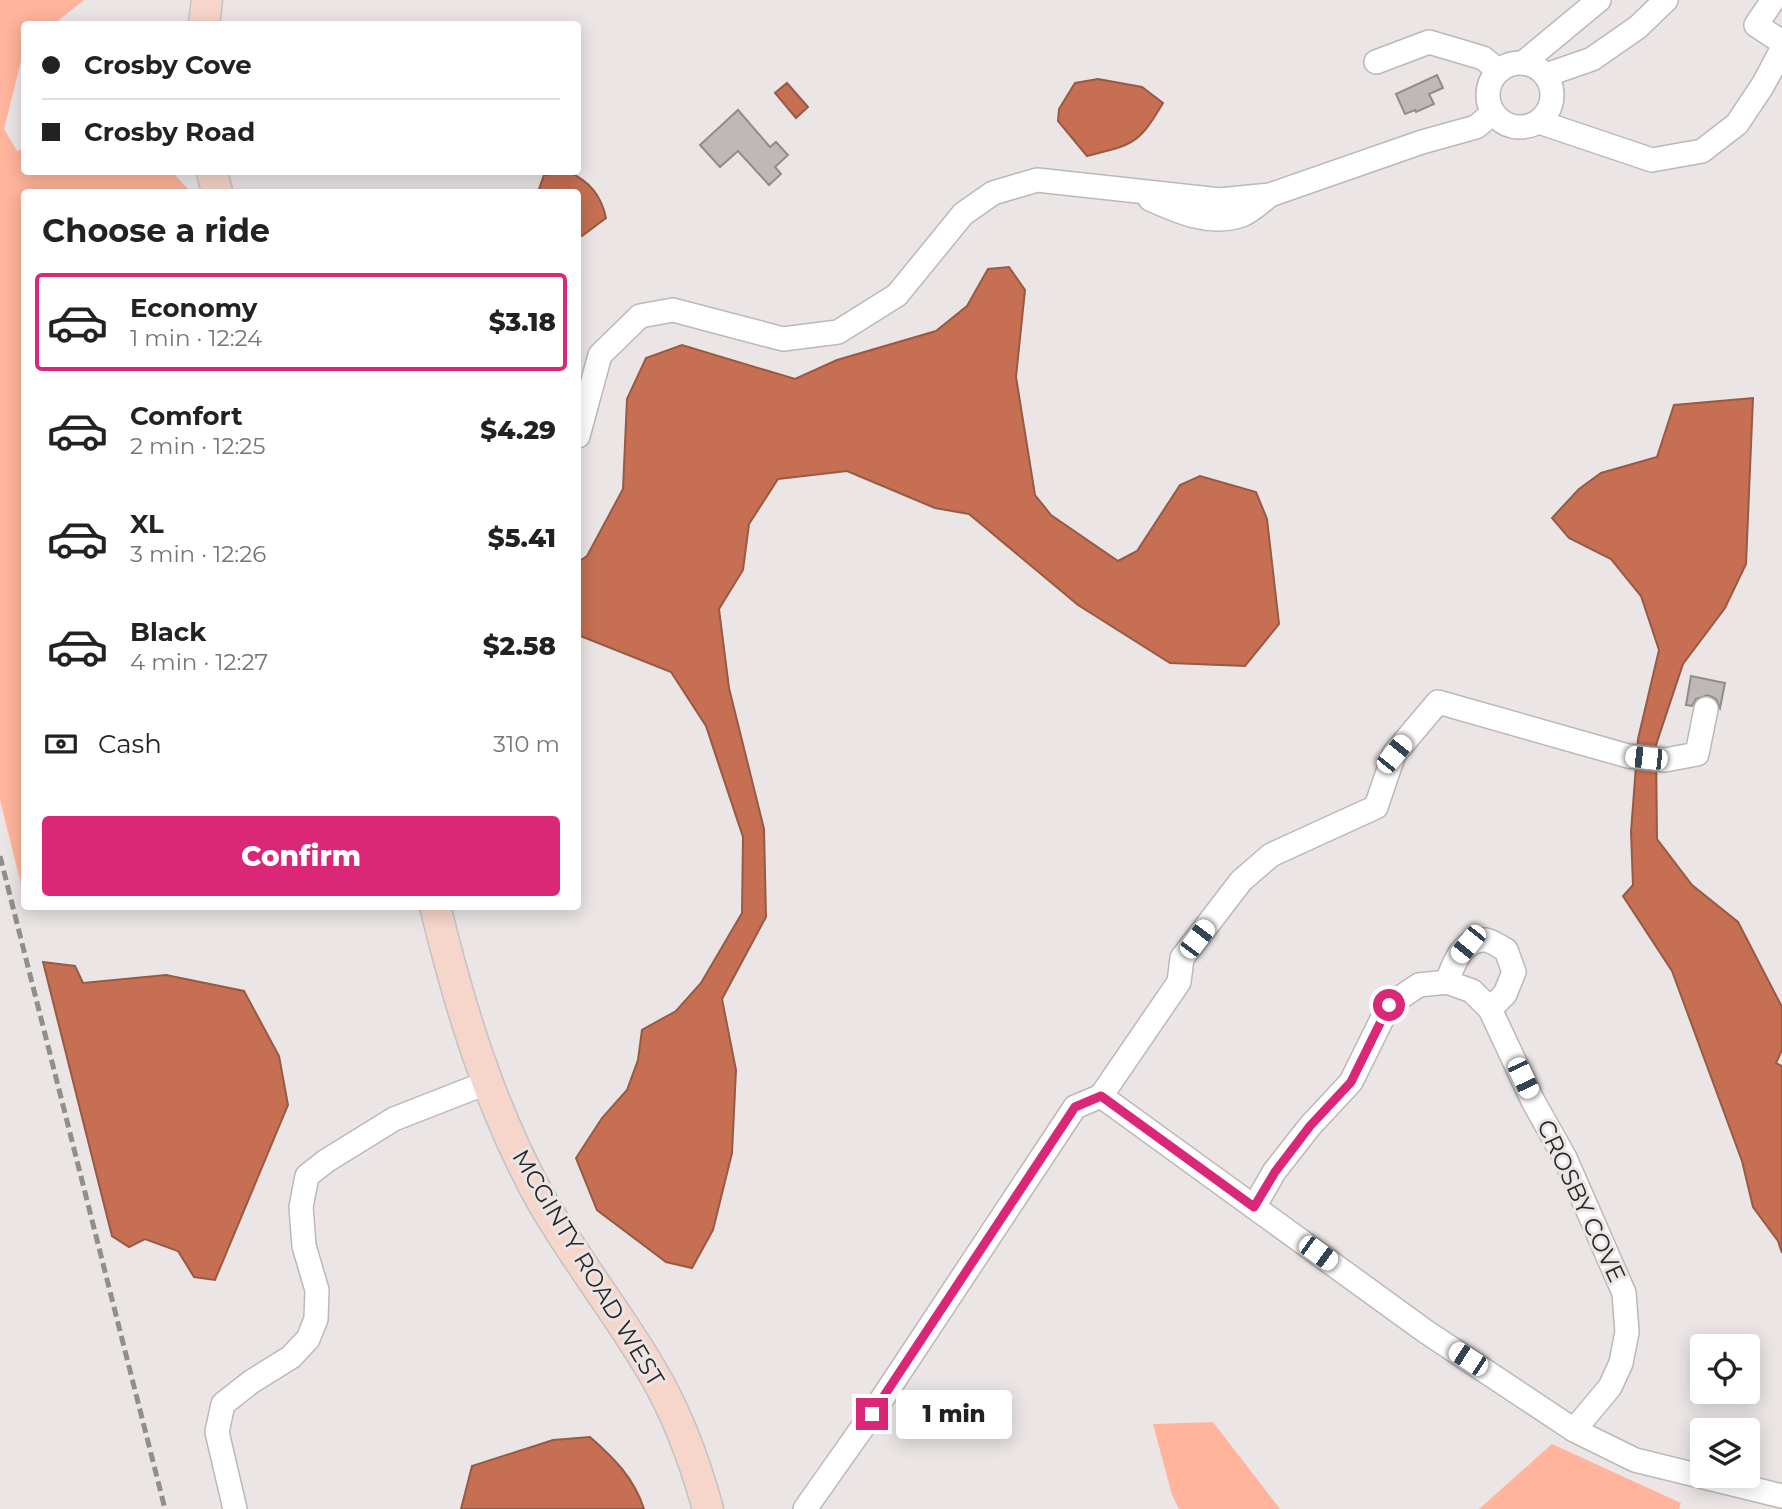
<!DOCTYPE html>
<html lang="en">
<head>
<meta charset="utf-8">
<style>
  :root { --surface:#fff; --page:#f2f2f2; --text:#222; --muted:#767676; --line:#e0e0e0; --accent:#db2777 }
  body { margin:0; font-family:Montserrat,sans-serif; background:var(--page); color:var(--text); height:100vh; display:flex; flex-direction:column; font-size:26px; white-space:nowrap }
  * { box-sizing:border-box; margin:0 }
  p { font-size:23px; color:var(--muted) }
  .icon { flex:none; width:38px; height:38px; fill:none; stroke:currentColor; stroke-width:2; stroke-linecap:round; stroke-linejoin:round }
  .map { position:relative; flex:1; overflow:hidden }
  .sheet { position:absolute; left:21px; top:189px; width:560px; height:721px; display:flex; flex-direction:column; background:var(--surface); border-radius:7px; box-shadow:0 4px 18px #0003 }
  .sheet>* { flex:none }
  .top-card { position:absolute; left:21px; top:21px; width:560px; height:154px; border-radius:7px; box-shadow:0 4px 18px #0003; display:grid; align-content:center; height:154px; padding:0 21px; background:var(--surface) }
  .tools { position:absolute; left:1690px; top:1334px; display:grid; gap:14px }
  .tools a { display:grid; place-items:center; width:70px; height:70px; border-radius:7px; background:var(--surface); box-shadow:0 4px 18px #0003; font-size:35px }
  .end { position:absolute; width:32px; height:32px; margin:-16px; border:9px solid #db2777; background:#fff; box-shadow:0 0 0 4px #fff }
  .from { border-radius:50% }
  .bubble { position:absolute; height:49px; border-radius:7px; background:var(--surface); box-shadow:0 4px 18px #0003; font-size:23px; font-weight:800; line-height:49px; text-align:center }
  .car { position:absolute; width:21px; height:42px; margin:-21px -10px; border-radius:9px; box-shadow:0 0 5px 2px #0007; background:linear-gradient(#fff 24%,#345 0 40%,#fff 0 76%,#345 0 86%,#fff 0) }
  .top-card b { display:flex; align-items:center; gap:24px; height:66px; font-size:26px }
  .top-card b+b { border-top:2px solid var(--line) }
  .top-card i { width:18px; height:18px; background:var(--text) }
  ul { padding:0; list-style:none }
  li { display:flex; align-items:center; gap:21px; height:98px; margin:0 14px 10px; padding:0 7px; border:4px solid transparent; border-radius:7px }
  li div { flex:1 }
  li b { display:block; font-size:26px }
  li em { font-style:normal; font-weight:800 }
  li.on { border-color:var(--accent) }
  li>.icon { width:63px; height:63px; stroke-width:1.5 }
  h2 { padding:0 21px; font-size:32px; line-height:84px }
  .pay { display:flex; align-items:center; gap:18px; height:77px; padding:0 21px; font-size:26px }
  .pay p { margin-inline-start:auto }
  .action { display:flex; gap:14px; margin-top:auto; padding:14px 21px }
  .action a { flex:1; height:80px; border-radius:7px; background:var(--accent); color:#fff; font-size:28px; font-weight:800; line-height:80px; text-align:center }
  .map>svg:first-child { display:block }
</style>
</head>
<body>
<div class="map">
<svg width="1782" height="1509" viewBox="0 0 1782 1509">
  <rect width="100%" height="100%" fill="#ebe6e5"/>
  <g fill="#ffb49b">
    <path d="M0 0H84L54 24H24V49L4 129 17 151 24 149V172H172L191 192H24V896L0 800Z"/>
    <path d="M1213 1422 1280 1509H1179L1172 1495 1153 1424Z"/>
    <path d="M1552 1444 1681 1503 1679 1509H1479Z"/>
  </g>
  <g fill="#c66f52" stroke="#975a45" stroke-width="2">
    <path d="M1098 79 1142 87 1163 103C1138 145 1134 144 1087 156L1058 121 1059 109 1075 83Z"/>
    <path d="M787 83 808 107 796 118 775 93Z"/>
    <path d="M569 172C590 182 601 195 606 218L582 236 578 235V192H538L544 175Z"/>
    <path d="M1009 267 1025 290 1016 377 1035 495 1051 515 1118 561 1137 551 1180 485 1200 476 1256 492 1267 519 1279 624 1245 666 1170 663 1078 605 969 514 935 508 847 471 778 479 749 524 743 570 719 609 729 688 764 829 766 917 722 999 736 1070 732 1153 713 1230 692 1268 666 1262 597 1210 576 1158 602 1118 627 1090 638 1060 642 1030 676 1011 701 983 742 913 743 837 706 726 671 672 578 635V562L587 556 623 489 627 399 646 358 682 345 795 379 837 360 936 331 967 306 988 269Z"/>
    <path d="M1753 398 1746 564 1725 608 1683 664 1656 745 1657 839 1692 885 1738 922 1782 1007V1050L1776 1063 1782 1066V1253L1778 1241 1753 1207 1742 1161 1672 971 1623 896 1633 885 1631 832 1638 739 1659 650 1641 596 1611 559 1569 538 1552 518 1579 489 1601 473 1657 457 1674 405Z"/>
    <path d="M43 962 75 966 83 983 166 975 244 991 279 1056 288 1105 215 1280 194 1277 178 1251 145 1239 129 1247 112 1236Z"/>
    <path d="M590 1437C614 1458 634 1478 644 1509H461L472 1466 553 1440Z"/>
  </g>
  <g fill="#beb9b7" stroke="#908c8a" stroke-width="2">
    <path d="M1437 75 1443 88 1429 94 1434 104 1416 112 1415 110 1405 114 1396 94Z"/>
    <path d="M738 110 770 147 776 142 788 155 775 167 781 174 769 185 738 151 720 167 700 145Z"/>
    <path d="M1691 676 1725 683 1720 708 1716 699 1708 695 1696 699 1692 706 1686 705Z"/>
  </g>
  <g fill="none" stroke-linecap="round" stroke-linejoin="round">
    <g stroke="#bcb8b6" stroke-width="26">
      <g id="minor">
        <path d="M1773 0 1756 25 1782 42"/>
        <path d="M1376 62 1429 42 1483 58 1499 71"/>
        <path d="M1523 63 1599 0"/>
        <circle cx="1520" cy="95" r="32"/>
        <path d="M1546 75 1592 59 1638 27 1666 0"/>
        <path d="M1539 122 1652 160 1702 151 1737 124 1763 85 1782 49"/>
        <path d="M1150 199C1179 212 1210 226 1242 215 1252 211 1262 201 1270 195"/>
        <path d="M578 436 600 355 640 316 673 310 783 339 838 332 897 295 963 214 993 193 1037 180 1220 200 1270 195 1422 142 1476 127 1493 113"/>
        <path d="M1447 982C1453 965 1462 938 1486 940 1492 941 1500 947 1506 950L1514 972 1505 994 1490 1009"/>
        <path d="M1101 1096 1179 982 1182 958 1241 881 1271 855 1376 807 1394 754 1438 702 1628 756 1665 760 1697 754 1706 709"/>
        <path d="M1254 1207 1274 1172 1310 1126 1351 1082 1389 1005 1419 985 1447 982 1472 991 1490 1009 1533 1101 1565 1158 1624 1293 1627 1332 1621 1363 1610 1387 1574 1430"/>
        <path d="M235 1509 217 1432 223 1404 251 1382 291 1357 308 1339 316 1319 317 1290 304 1246 301 1207 307 1176 326 1161 394 1119 486 1083"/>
        <path d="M805 1509 872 1414 1075 1107 1101 1096 1425 1331 1574 1430 1635 1460 1782 1496"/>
      </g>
    </g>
    <g stroke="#c3c3c3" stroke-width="33">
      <g id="major">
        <path d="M204 24 207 0"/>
        <path d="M212 172 217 192"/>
        <path d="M435 906C460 1008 489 1104 539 1196 573 1257 617 1311 652 1371 677 1413 695 1462 708 1509"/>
      </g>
    </g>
    <use href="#minor" stroke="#fff" stroke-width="23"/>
    <use href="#major" stroke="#f6d5ca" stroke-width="30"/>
    <path stroke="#918e8d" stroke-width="5" stroke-dasharray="10 5" stroke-linecap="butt" d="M0 856 165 1509"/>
  </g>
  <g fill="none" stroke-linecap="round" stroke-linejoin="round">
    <path stroke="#db2777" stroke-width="9" d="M872 1414 1075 1107 1101 1096 1254 1207 1275 1172 1310 1126 1351 1082 1389 1005"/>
  </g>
  <g text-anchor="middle" stroke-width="6" stroke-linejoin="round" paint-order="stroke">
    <g font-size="24" fill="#292827" stroke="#ebe6e5">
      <text transform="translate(1581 1201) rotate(65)" y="8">CROSBY COVE</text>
      <text transform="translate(588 1268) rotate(59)" y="8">MCGINTY ROAD WEST</text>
    </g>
  </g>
</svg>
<div class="tools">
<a><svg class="icon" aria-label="locate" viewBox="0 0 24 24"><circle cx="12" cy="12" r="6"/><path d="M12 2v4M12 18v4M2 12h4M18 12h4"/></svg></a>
<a><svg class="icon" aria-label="layers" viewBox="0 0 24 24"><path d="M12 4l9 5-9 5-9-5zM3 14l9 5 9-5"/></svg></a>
</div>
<i class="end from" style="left:1389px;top:1005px"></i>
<i class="end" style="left:872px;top:1414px"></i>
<div class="bubble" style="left:896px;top:1390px;width:116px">1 min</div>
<i class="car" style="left:1394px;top:754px;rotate:39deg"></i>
<i class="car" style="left:1646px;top:758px;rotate:276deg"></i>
<i class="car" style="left:1197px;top:939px;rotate:37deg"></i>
<i class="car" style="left:1468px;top:944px;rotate:219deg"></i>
<i class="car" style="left:1523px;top:1078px;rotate:155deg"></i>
<i class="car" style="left:1318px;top:1253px;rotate:126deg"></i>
<i class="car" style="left:1468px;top:1359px;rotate:303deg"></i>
<div class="top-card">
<b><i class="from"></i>Crosby Cove</b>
<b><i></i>Crosby Road</b>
</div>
<section class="sheet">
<h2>Choose a ride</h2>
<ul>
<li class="on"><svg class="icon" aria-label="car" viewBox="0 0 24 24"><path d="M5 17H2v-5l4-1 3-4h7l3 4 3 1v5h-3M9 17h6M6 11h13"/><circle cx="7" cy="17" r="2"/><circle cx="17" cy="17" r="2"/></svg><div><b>Economy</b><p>1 min · 12:24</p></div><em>$3.18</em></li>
<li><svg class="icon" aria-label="car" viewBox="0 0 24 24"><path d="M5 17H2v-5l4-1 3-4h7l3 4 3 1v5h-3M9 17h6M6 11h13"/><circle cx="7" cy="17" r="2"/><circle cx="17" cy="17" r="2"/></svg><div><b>Comfort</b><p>2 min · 12:25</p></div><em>$4.29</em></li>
<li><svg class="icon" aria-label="car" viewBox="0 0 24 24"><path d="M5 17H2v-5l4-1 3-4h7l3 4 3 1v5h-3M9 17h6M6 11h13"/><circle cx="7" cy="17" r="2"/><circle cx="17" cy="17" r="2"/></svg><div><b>XL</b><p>3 min · 12:26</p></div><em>$5.41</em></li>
<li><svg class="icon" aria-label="car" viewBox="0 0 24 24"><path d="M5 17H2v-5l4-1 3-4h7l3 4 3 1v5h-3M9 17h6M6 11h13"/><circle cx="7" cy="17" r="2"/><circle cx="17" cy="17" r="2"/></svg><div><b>Black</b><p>4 min · 12:27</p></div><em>$2.58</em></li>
</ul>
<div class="pay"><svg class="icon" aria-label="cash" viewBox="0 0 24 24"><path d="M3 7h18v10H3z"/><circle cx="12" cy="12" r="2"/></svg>Cash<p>310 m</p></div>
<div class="action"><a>Confirm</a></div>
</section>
</div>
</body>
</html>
